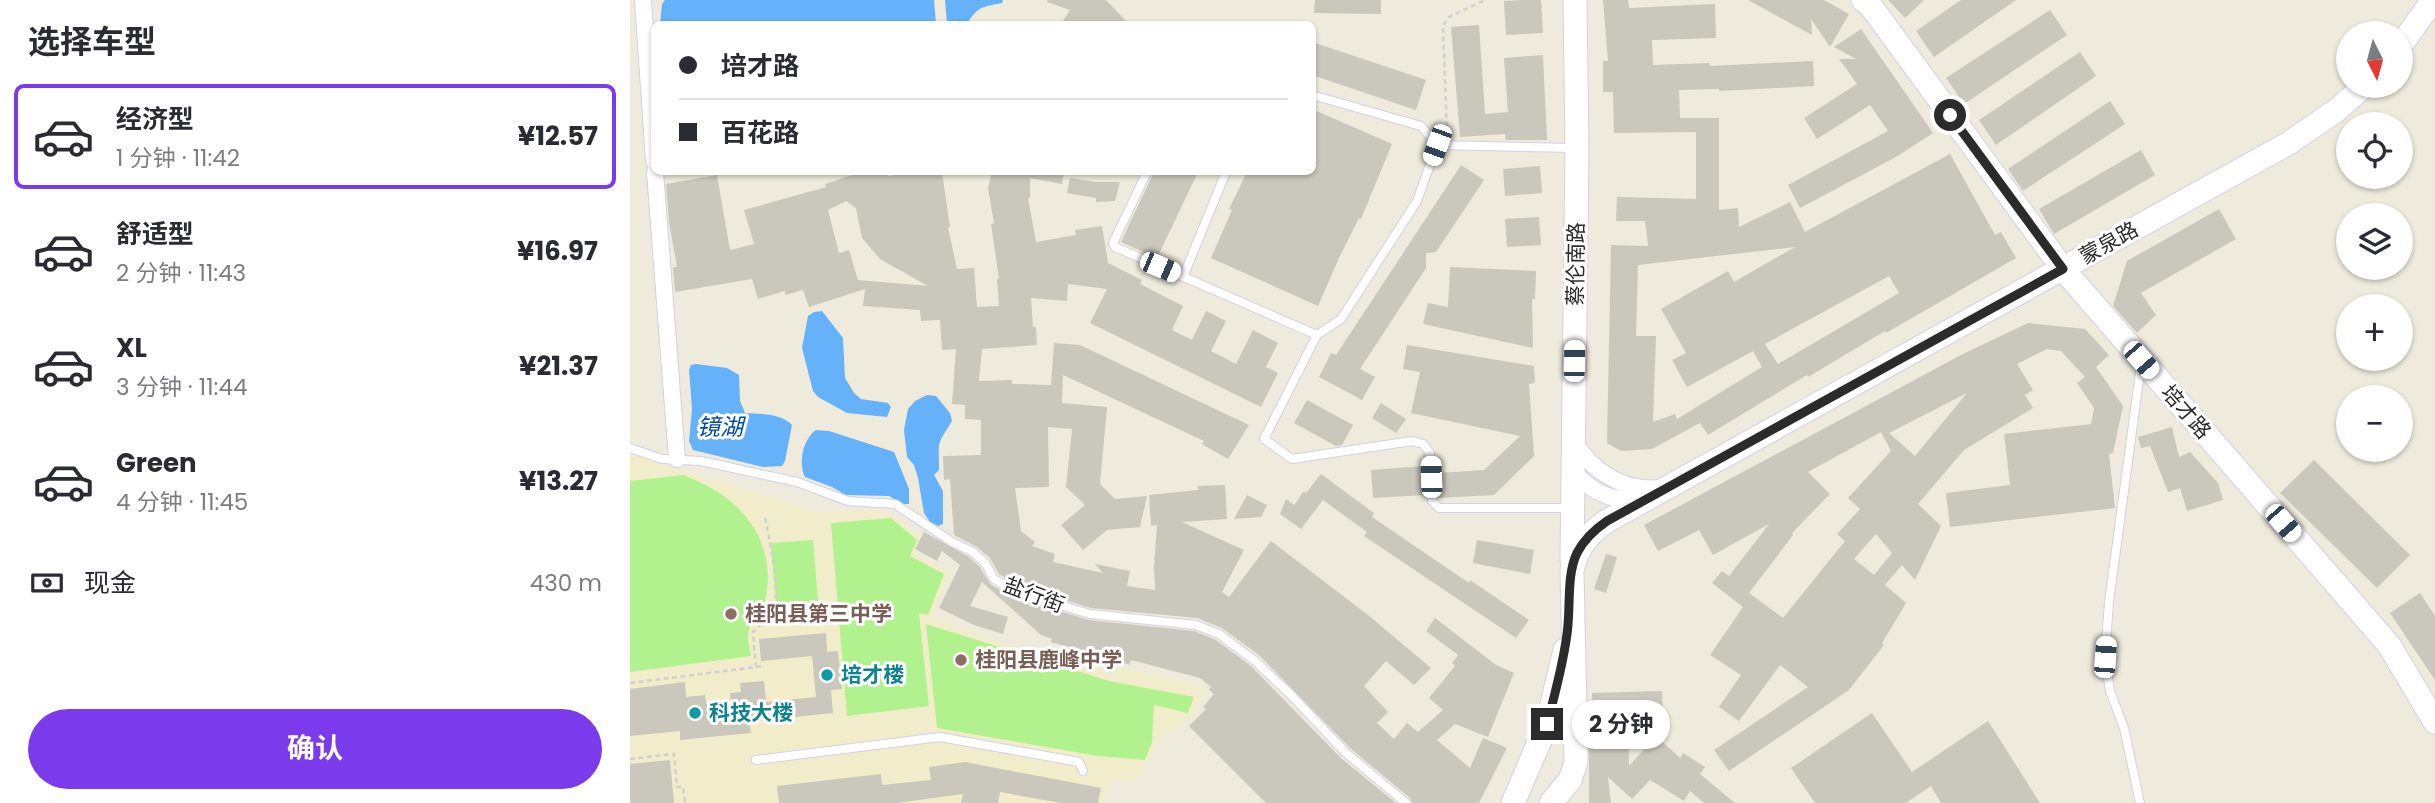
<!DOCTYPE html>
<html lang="zh">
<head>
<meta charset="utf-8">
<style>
  :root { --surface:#fff; --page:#f7f7f7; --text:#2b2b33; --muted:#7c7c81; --line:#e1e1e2; --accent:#7c3aed }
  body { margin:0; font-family:Poppins,"Noto Sans SC",sans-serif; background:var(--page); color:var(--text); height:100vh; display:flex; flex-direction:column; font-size:26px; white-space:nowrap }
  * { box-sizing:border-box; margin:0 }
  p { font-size:23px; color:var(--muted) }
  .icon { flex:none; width:38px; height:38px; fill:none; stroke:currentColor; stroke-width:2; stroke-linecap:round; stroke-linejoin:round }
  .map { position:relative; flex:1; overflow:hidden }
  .details { display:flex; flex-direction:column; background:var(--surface); width:630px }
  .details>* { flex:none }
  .top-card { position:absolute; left:21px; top:21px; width:665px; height:154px; border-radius:10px; box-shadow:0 2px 5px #0004; display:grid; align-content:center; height:154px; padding:0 28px; background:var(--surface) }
  .needle { width:46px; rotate:174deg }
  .buttons { position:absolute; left:1706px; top:21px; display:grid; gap:14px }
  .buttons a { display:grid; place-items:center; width:77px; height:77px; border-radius:50%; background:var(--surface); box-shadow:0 2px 5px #0004; font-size:35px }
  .end { position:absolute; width:32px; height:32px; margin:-16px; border:9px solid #2b2b2b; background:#fff; box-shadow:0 0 0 4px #fff }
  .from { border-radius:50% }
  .bubble { position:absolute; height:49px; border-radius:24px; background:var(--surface); box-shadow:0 2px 5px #0004; font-size:23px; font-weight:700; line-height:49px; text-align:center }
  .car { position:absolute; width:21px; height:42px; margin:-21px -10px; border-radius:9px; box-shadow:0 0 5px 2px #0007; background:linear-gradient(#fff 24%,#345 0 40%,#fff 0 76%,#345 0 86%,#fff 0) }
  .top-card b { display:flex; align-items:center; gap:24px; height:66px; font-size:26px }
  .top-card b+b { border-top:2px solid var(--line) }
  .top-card i { width:18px; height:18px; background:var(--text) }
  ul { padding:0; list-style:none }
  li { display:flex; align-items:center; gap:21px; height:105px; margin:0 14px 10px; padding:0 14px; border:4px solid transparent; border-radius:10px }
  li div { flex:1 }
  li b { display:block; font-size:26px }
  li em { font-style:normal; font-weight:700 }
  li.selected { border-color:var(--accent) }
  li>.icon { width:63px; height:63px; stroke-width:1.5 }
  h2 { padding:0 28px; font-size:32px; line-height:84px }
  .pay { display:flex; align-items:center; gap:18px; height:77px; padding:0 28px; font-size:26px }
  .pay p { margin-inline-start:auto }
  .button { display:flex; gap:14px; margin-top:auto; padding:14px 28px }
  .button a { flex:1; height:80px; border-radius:42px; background:var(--accent); color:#fff; font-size:28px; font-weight:700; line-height:80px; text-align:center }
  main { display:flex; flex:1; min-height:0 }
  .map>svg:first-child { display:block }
</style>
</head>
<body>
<main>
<section class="details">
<h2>选择车型</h2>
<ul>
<li class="selected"><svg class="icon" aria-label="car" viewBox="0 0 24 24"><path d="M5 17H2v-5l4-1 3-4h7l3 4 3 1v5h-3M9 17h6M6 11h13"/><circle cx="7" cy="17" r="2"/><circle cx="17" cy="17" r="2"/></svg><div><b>经济型</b><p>1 分钟 · 11:42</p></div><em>¥12.57</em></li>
<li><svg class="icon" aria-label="car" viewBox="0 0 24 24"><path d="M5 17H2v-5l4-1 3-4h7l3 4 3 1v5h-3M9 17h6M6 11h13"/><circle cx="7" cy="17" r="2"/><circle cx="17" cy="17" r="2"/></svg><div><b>舒适型</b><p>2 分钟 · 11:43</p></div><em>¥16.97</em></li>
<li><svg class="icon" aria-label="car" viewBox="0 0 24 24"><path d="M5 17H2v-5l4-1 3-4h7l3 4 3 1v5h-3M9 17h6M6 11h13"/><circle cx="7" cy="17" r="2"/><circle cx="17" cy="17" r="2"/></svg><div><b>XL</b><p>3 分钟 · 11:44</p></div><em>¥21.37</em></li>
<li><svg class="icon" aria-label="car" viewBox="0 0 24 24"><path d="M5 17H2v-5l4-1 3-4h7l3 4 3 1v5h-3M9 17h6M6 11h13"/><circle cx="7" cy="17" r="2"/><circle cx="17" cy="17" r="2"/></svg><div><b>Green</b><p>4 分钟 · 11:45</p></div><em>¥13.27</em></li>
</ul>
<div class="pay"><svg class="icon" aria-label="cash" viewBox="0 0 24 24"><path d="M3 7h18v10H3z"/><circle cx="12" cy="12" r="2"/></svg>现金<p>430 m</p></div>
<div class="button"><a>确认</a></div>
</section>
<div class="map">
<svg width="1805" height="803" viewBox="0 0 1805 803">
  <rect width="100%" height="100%" fill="#eeebdc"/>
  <path fill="#f1edca" d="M0 451 44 468 188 512 249 510 266 517 290 538 284 553 321 572 301 618 391 649 415 647 441 652 481 676 489 667 578 688 561 716 529 740 506 781 483 780 472 803H0Z"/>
  <g fill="#b1f28e">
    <path d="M53 475C109 495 149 539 135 602 132 612 121 620 119 630 116 637 120 649 121 656L0 672V481Z"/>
    <path d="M261 518 287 540 280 556 314 574 298 615 289 613 299 706 217 716 201 523Z"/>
    <path d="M183 540 188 601 146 604 141 543Z"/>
    <path d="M296 624 479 681 564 697 558 713 524 705 522 742 515 760 468 756 307 728Z"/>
  </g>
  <g fill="#65b1fa">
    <path d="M35 0H304L306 24H30L32 4Z"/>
    <path d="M315 0H373L372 3C352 7 348 6 337 24H317Z"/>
    <path d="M192 311 213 338 215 378 224 393 231 399 258 403 261 407 257 417 217 413 188 397 183 391 172 348 178 316 184 312Z"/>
    <path d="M66 364 97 368 109 375 110 401 115 413C131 414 151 413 162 425L155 461 152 466 133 467 63 450 59 441 62 409 59 370 61 365Z"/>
    <path d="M297 395 306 396 320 413 322 421C306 447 309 439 309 470L304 475 313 491V524L308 526 300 522 294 513 288 478 284 465 277 457 274 430 278 409 285 401Z"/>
    <path d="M186 430 199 431 264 452 279 489V504H273L259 496 216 495 202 487 175 477C168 463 173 439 186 430Z"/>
  </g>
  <g fill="#cac7bc" fill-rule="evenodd">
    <path d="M418 0H476L499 24H431L440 10 417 2Z"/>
    <path d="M685 0H751V14L684 13Z"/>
    <path d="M892 0H911L913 33 876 35 874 1Z"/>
    <path d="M973 0H998L999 8 1085 4 1086 38 1022 40 1023 65 1079 63 1080 66 1183 61 1184 86 1089 91V89L1049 90 1050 118H1089V210L1108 208 1109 227 1160 202 1175 232 1320 154 1365 235 1371 232 1386 258 1256 333 1255 331 1178 377 1177 375 1078 435 1070 423 1022 449 991 451 977 443 981 245 1018 246 1015 221H986L987 197 1066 199V132L984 133 983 92H973V61H978ZM1165 247 1104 282 1098 271 1031 309 1056 353 1042 360 1057 387 1123 351 1132 367 1047 419 1045 414 1023 422 1026 336H1006L1008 265ZM1259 276 1269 293 1148 364 1135 344Z"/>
    <path d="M1118 0H1194L1219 14 1200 47 1181 19 1182 35Z"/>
    <path d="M1258 0H1294L1275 18Z"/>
    <path d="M1331 0H1386L1304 57 1286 31Z"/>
    <path d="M1420 10 1437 35 1334 104 1316 78Z"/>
    <path d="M849 25 855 114 878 112 874 58 913 55 917 140H876L875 134 830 137 821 27Z"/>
    <path d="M1231 29 1303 133 1266 157 1170 208 1158 185 1258 131 1240 105 1187 139 1174 118 1227 84 1209 59H1226L1204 47Z"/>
    <path d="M682 42 796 80 786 110 682 75Z"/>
    <path d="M1450 52 1466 76 1366 145 1349 120Z"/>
    <path d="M1480 101 1495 124 1393 191 1378 169Z"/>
    <path d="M682 109 762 144 731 219 729 218 709 258 688 306 581 258 602 210 599 209 617 172H682Z"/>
    <path d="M1511 150 1525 175 1424 234 1409 209Z"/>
    <path d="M831 165 854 180 806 252 796 253V268L730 369 745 377 732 400 689 377 701 353 706 355Z"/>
    <path d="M910 166 912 193 875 196 873 169Z"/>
    <path d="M231 172H257L258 176 283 172H312L320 227H318L327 269 344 268 347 307 369 306 367 279H369L361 224 364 223 358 188 362 172H434L432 184 400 178V198H398L406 242 446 235 445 230 472 226 478 263 512 280 510 284 553 306 542 330 562 340 576 311 596 321 581 351 606 364 623 330 648 343 636 367 648 373 631 407 460 323 477 289 438 284 437 301 401 298 403 327H406L407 345 352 349 349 381 382 380V384L421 385 424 343 450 345 619 425 598 459 572 444 574 441 433 375 432 403 477 407 470 484 485 499 517 496 510 527 477 530 453 550 431 525 455 505 436 487 442 429 418 427 419 487 385 488 391 531 405 542 402 546 425 554 423 562 473 573 465 564 500 571 497 586 525 590 524 567 527 525 521 526 519 495 568 490V486L595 485 597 519 552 522 614 550 592 592 599 597 641 541 738 615 801 668 784 685 756 661 734 686 758 712 747 723 764 739 777 723 788 732 813 710 799 698 825 666 822 663 828 655 796 631 805 618 866 665 884 673 858 737 825 724 807 740 840 768 853 738 877 748 849 803H782L780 798 720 748 630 656 592 628 567 618 461 608 387 585 369 574 360 558 347 547 324 535 320 479 314 480 313 456 351 455V420L335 419V405L322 404 326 349 312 350 310 320 291 321 290 310 233 306 235 289 179 307 173 290 155 295V291L128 299 122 279 45 292 43 267H47L39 222 36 184 87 175 100 250 124 244 114 210 196 187 195 184ZM216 201 226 208 232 238 250 259 298 286 228 280 219 250 209 253 198 210Z"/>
    <path d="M524 172H568L527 258 491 242Z"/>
    <path d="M440 178 466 182H490L485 201 466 202V198L437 193Z"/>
    <path d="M1589 209 1606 239 1511 293 1526 315 1507 333 1483 306 1497 261Z"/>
    <path d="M909 217 911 245 877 247 875 219Z"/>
    <path d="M820 267 906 271 905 299H902L903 348 793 324 798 303 818 307Z"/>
    <path d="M1398 323 1455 329 1479 355 1466 367 1493 406 1483 453 1479 454 1485 508 1320 527 1316 493 1380 485 1374 434 1461 424 1464 408 1447 383 1455 377 1431 351 1417 349 1387 364 1403 390 1395 395 1403 408 1334 450 1288 504 1311 526 1285 580 1272 565 1255 585 1276 603 1252 643 1254 645 1219 690 1099 771 1084 750 1178 687 1150 665 1109 721 1089 707 1111 675 1080 655 1113 607 1082 583 1092 571 1099 576 1139 524 1083 555 1069 530 1028 551 1014 525 1331 355ZM1337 393 1285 456 1259 433ZM1251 432 1261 451 1218 498 1230 509 1207 534 1215 541 1153 618 1119 593 1163 535 1162 533 1200 494 1178 472ZM1246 534 1262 553 1244 575 1224 559Z"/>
    <path d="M777 345 904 366 905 383 899 384 904 456 864 495 808 498 807 473 854 470 890 436 781 413 790 372 773 369Z"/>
    <path d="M677 400 723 425 712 445 706 446 664 423Z"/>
    <path d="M751 403 776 419 766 433 742 418Z"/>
    <path d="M1542 427 1549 457 1560 452 1588 483 1593 500 1557 511 1550 488 1538 492 1520 446 1511 448 1508 437Z"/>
    <path d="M1684 460 1780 555 1747 588 1650 493Z"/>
    <path d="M794 466 795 495 743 498 741 470Z"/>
    <path d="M691 474 744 513 742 517 839 583 840 580 899 620 886 638 734 536 737 532 693 500 671 529 650 514 656 499 664 505 674 491 676 493Z"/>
    <path d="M617 495 637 505 631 517 604 519Z"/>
    <path d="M294 532 339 557 350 567 360 584 382 597 459 620 564 631 586 640 621 666 711 758 766 803H636L559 726 576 709 573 707 584 694 579 690 581 687 570 678 501 660 499 665 482 657 480 661 460 653 458 657 439 647 421 642 422 639 411 635 352 582 340 606 378 617 373 634 344 625 309 608 330 565 312 551 307 561 285 549Z"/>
    <path d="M847 540 904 550 900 574 843 563Z"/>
    <path d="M976 554 987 557 976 593 964 589Z"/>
    <path d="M1790 593 1805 616V680L1760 613Z"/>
    <path d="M196 633 197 652 208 651 212 689 201 690 203 713 119 722 121 733 50 740V731L0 736V689L55 682 56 697 75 695 77 706 101 703 100 693 111 692 110 683 134 681 136 702 186 697 182 656 131 661 129 639Z"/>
    <path d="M1032 691 1033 722 998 723 999 766 1026 736 1050 758 1053 753 1075 767 1070 774 1105 803H1074L1060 791 1054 801 1020 780 1002 799 978 777 981 803H959V736H963L962 693Z"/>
    <path d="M1242 713 1282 772 1358 721 1410 803H1311L1301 786 1276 803H1185L1161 768Z"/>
    <path d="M40 760 44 803H0V764Z"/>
    <path d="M335 762 471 788 468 803H431L370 792 368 803H331L333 794 267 803H149L147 786 251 774 252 785 301 780 299 767Z"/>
  </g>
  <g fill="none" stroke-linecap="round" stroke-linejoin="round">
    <g stroke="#d2d1e5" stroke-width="10">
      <g id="lane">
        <path d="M682 95 791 126 807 145 787 201 711 319 687 335"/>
        <path d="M807 145 944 148"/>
        <path d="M517 172 483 243 485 247 687 335 634 439 662 459 782 441 793 444 800 453 802 501 809 508H940"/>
        <path d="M553 277 596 172"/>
        <path d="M0 448 32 459 71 461 167 482 218 501 265 504 322 542 343 552 355 563 364 579 384 591 460 614 566 625 589 634 625 661 661 695 716 753 776 803"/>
        <path d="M126 760 310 737 449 762 453 771"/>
        <path d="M1510 803 1494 728 1480 691 1475 657 1479 602 1511 365"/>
      </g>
    </g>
    <g stroke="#d2d1e5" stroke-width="18">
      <g id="street">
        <path d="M13 0 24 161"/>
        <path d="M25 172 47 459"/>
        <path d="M944 441C962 472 994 492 1032 488"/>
        <path d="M943 471C961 492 984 503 1012 499"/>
      </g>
    </g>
    <g stroke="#d2d1e5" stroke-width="25">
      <g id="secondary">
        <path d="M1233 0 1240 5 1433 269 1759 645 1805 722"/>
        <path d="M1771 45 1803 0"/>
        <path d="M942 560 947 149 945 0"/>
        <path d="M883 803 917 724 935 650"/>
        <path d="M921 803 940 780 946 762 942 570C947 548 958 534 977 521L1659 143 1707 110 1734 86"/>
      </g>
    </g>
    <g stroke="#d0d0d0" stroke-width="2.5" stroke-dasharray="5 3.5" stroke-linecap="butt">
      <path d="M817 135 813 25 819 17 855 0"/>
      <path d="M126 667 123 632C131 624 140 617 144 606 150 591 139 535 135 518"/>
      <path d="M0 683 134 666"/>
      <path d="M0 759 44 754 47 787H53L55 803"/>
    </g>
    <use href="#lane" stroke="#fff" stroke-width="8"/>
    <use href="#street" stroke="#fff" stroke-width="16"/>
    <use href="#secondary" stroke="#fff" stroke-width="23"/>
  </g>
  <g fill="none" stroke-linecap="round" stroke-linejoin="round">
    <path stroke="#2b2b2b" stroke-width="9" d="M917 724C925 694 933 665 937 634 941 608 936 576 947 553 954 539 964 530 977 521L1433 269 1320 115"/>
  </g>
  <g fill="#8d6e63" stroke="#fff" stroke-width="2.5">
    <circle cx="101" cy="614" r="7"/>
    <circle cx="331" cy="660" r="7"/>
  </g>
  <g fill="#0f9aa8" stroke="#fff" stroke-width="2.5">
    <circle cx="197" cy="675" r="7"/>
    <circle cx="65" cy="713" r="7"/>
  </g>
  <g text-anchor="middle" stroke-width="6" stroke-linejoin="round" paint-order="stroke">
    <g font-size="21" fill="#2b2b2b" stroke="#fff">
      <text transform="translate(1479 243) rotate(-29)" y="7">蒙泉路</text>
      <text transform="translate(946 264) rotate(-89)" y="7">蔡伦南路</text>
      <text transform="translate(1556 412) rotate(49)" y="7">培才路</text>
      <text transform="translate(404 595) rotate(21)" y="7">盐行街</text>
    </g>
    <g font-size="21" font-weight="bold" fill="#785e54" stroke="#fff" text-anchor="start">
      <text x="115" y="621">桂阳县第三中学</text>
      <text x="345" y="667">桂阳县鹿峰中学</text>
    </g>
    <g font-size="21" font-weight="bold" fill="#0d838f" stroke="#fff" text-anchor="start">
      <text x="211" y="682">培才楼</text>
      <text x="79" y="720">科技大楼</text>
    </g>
    <g font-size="23" font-style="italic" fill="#014aaa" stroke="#fff">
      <text x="90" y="435">镜湖</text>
    </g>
  </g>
</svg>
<div class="buttons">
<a><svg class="needle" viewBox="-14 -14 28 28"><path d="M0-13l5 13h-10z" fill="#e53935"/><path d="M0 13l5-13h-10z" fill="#7c7c81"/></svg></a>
<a><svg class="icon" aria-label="locate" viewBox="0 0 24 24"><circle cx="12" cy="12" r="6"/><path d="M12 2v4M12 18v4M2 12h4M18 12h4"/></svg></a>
<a><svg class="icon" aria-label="layers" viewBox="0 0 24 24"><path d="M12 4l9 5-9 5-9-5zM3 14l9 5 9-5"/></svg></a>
<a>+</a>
<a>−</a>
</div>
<i class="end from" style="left:1320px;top:115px"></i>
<i class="end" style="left:917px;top:724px"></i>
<div class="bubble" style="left:942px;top:700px;width:98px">2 分钟</div>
<i class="car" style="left:807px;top:145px;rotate:200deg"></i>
<i class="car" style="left:530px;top:267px;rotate:113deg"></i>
<i class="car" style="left:1511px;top:360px;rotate:139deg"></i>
<i class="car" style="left:944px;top:361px;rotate:1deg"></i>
<i class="car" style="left:801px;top:477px;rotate:358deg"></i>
<i class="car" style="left:1653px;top:523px;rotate:139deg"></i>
<i class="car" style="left:1475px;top:657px;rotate:4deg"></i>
<div class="top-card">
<b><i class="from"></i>培才路</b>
<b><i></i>百花路</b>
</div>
</div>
</main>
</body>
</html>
